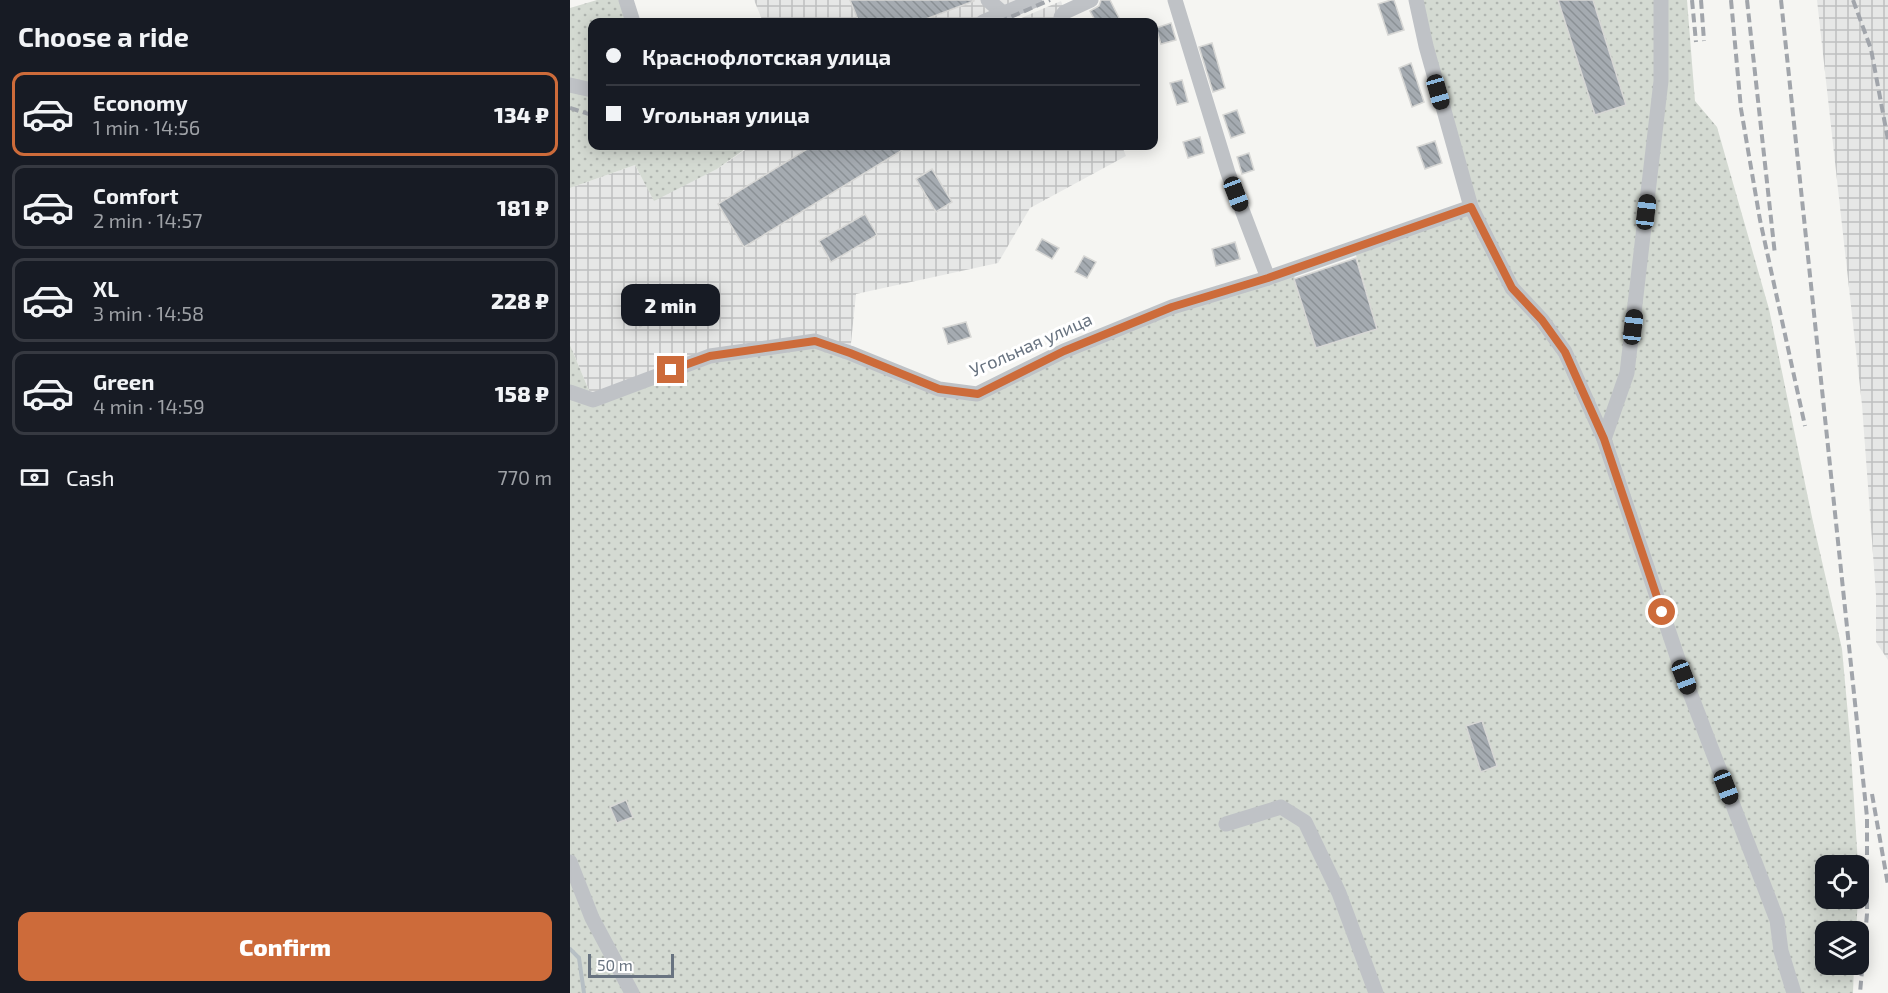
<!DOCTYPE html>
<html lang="en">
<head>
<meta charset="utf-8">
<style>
  :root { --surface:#171b24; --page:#20242c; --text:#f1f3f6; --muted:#9ea1a6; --line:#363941; --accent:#cd6b3a }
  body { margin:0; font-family:"Exo 2",sans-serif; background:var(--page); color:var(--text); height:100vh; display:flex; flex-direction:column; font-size:22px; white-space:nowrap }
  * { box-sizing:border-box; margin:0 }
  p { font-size:20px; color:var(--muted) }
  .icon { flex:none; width:33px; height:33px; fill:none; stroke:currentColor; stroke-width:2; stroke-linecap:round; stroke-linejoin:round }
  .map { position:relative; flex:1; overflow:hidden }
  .details { display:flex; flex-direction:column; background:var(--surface); width:570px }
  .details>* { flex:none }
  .guide { position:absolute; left:18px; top:18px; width:570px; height:132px; border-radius:12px; box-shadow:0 3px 15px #0003; display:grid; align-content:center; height:132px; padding:0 18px; background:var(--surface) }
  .controls { position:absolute; left:1245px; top:855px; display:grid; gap:12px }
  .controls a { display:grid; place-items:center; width:54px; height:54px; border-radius:12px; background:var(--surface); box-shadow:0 3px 15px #0003; font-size:30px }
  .scale { position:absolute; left:18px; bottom:15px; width:86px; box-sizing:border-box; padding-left:6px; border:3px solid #687380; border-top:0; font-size:16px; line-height:21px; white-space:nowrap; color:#687380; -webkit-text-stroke:4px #fff; paint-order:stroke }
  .end { position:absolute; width:27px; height:27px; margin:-14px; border:8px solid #cd6b3a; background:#fff; box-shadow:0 0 0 3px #fff }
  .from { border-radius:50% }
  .bubble { position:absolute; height:42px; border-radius:12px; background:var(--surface); box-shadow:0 3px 15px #0003; font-size:20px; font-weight:800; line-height:42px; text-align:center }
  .car { position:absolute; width:18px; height:36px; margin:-18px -9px; border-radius:8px; box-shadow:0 0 4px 2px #0007; background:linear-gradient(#222 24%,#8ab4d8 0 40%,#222 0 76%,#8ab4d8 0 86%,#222 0) }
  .guide b { display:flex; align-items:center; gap:21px; height:57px; font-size:22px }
  .guide b+b { border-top:2px solid var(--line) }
  .guide i { width:15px; height:15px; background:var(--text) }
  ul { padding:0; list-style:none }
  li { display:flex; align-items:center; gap:18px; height:84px; margin:0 12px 9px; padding:0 6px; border:3px solid var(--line); border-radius:12px }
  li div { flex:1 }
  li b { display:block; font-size:22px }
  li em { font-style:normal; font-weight:800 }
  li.current { border-color:var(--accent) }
  li>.icon { width:54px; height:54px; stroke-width:1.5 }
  h2 { padding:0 18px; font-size:27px; line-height:72px }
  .pay { display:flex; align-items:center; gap:15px; height:66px; padding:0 18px; font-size:22px }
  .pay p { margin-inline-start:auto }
  .action { display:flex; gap:12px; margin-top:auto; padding:12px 18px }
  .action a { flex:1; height:69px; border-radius:12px; background:var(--accent); color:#fff; font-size:24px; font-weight:800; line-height:69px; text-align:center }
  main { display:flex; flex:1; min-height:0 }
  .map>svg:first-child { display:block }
</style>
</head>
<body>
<main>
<section class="details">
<h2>Choose a ride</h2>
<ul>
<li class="current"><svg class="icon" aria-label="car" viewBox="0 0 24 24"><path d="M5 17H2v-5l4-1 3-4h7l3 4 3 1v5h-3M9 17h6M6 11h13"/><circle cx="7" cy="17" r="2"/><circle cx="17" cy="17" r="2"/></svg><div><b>Economy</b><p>1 min · 14:56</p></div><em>134 ₽</em></li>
<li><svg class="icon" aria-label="car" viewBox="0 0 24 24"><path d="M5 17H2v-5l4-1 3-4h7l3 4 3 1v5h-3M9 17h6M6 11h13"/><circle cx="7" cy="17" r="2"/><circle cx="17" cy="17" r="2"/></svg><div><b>Comfort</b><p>2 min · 14:57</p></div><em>181 ₽</em></li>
<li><svg class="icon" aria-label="car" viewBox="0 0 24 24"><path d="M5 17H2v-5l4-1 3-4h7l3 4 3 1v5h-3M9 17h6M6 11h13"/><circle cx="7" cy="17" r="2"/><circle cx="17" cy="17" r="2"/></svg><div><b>XL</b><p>3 min · 14:58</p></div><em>228 ₽</em></li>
<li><svg class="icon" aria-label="car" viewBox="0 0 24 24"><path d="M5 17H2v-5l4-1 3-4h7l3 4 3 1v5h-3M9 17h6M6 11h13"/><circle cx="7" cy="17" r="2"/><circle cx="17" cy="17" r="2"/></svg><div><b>Green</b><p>4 min · 14:59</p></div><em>158 ₽</em></li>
</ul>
<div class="pay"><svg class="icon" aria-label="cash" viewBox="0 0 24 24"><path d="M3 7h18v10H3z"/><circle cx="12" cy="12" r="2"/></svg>Cash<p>770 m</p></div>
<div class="action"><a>Confirm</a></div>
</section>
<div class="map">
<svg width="1318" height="993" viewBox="0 0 1318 993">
  <defs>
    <pattern id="industrial-grid" width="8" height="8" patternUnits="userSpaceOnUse" patternTransform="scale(1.5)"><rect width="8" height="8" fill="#e6e7e6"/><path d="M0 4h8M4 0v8" fill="none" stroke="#bec0c0"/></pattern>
    <pattern id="grass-dots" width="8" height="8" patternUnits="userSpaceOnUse" patternTransform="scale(1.5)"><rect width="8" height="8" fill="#d4dad2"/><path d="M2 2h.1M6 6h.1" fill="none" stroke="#b0b5b0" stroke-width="1.8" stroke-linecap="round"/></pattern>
    <pattern id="building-back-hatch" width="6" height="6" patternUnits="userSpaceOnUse" patternTransform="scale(1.5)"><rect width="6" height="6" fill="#a5abb1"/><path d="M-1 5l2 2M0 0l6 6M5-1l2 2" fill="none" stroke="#8a9095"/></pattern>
  </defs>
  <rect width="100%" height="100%" fill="#f5f5f2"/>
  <g fill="url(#industrial-grid)">
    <path d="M184 0H465L413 22H193Z"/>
    <path d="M1247 0H1318V660L1306 642V595L1292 405Z"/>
    <path d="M491 1 499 22H442Z"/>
    <path d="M181 146H552L556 156 460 208 428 263 286 294 280 353 23 400 0 345V188L65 165 84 200 147 169Z"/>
  </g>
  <g fill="url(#grass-dots)">
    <path d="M27 0H56L63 22H22V146H179L147 169 84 201 65 165 0 188V8Z"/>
    <path d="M849 0H1117L1125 101 1147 127 1199 309 1243 522 1272 649 1280 737 1288 865 1256 866V898L1288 899 1286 931 1256 932V964L1284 965 1283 993H0V345L23 400 140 356 245 341 407 394 494 351 722 269 746 348 807 329 784 248 901 207Z"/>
  </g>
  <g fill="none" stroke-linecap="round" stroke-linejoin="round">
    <path stroke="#b6bfc4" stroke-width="4" d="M0 949 9 958 14 993"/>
  </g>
  <g fill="url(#building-back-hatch)" stroke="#d7d7d5" stroke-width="1.5">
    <path d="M280 0H404V1L348 22H289Z"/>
    <path d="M531 0H540L551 22H526L520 11 529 6Z"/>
    <path d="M821 0H824L834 30 818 35 808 4Z"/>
    <path d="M988 0H1023L1056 105 1025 115Z"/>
    <path d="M601 23 606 40 591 44 586 28Z"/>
    <path d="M642 43 655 88 643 92 629 47Z"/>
    <path d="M841 63 854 102 842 107 829 68Z"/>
    <path d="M612 80 618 102 607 105 600 83Z"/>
    <path d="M667 110 675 133 661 138 653 115Z"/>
    <path d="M630 137 634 153 618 158 613 142Z"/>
    <path d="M865 141 872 163 855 169 847 147Z"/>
    <path d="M242 146H339L174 247 148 204Z"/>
    <path d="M679 153 684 170 672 174 667 157Z"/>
    <path d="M362 169 382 202 366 212 346 179Z"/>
    <path d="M295 214 307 235 261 262 249 241Z"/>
    <path d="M472 239 489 248 482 259 466 250Z"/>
    <path d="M665 242 670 259 646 266 642 249Z"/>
    <path d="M514 256 526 262 517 278 505 272Z"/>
    <path d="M786 258 807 329 746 348 724 279Z"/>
    <path d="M68 300 80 320 70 327 58 306Z"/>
    <path d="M396 322 401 337 378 344 373 328Z"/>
    <path d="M912 721 927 766 911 772 896 726Z"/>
    <path d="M56 800 63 817 47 823 40 807Z"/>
  </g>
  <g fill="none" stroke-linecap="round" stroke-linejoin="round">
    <g stroke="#bfc2c6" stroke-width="15">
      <path d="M56 0 63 22"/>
      <path d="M418 0 434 14"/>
      <path d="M605 0 658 173 698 278"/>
      <path d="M846 0 856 46 901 207 942 288 972 320 995 352 1034 439"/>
      <path d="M1091 0V81L1057 373 1034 439 1114 677 1207 920 1211 951 1224 993"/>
      <path d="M491 17 495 12 521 0"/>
      <path d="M413 22 465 0"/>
      <path d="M0 85 22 90"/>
      <path d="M0 392 23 400 140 356 245 341 280 353 369 389 407 394 494 351 602 307 698 278 901 207"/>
      <path d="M656 824 711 807 735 822 769 893 806 993"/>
      <path d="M0 862 22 918 62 993"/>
    </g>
    <g stroke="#a1a5ab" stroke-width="4" stroke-dasharray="9 4.5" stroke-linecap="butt">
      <path d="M1122 0 1126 42"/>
      <path d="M1131 0 1134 41"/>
      <path d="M1161 0 1171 109 1190 220 1235 426"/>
      <path d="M1177 0 1205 255"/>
      <path d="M1211 0 1297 817V914L1290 993"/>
      <path d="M1283 0 1301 49 1318 140"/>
      <path d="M429 22 480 0"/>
      <path d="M0 108 22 115"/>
      <path d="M1302 794 1318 885"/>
    </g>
  </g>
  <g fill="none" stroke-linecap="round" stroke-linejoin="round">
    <path stroke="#cd6b3a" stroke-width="8" d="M101 370 140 356 245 341 280 353 369 389 408 394 494 351 602 307 698 278 901 207 942 288 972 320 995 352 1034 439 1092 612"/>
  </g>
  <g text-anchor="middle" stroke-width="6" stroke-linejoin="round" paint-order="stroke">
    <g font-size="18" fill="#687380" stroke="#fff">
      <text transform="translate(461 345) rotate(-24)" y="6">Угольная улица</text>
    </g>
  </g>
</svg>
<div class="controls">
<a><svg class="icon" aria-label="locate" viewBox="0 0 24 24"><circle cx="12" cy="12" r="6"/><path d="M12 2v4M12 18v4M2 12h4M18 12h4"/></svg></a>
<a><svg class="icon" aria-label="layers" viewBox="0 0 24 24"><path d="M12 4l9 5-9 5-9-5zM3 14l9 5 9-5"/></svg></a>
</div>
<div class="scale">50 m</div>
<i class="end from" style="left:1092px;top:612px"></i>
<i class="end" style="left:101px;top:370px"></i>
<div class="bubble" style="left:51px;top:284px;width:99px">2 min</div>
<i class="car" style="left:868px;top:92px;rotate:164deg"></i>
<i class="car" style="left:666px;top:194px;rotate:159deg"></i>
<i class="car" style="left:1076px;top:212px;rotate:7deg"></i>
<i class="car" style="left:1063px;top:327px;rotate:7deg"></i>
<i class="car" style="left:1114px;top:677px;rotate:159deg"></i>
<i class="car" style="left:1156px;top:787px;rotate:159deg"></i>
<div class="guide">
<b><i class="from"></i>Краснофлотская улица</b>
<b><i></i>Угольная улица</b>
</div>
</div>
</main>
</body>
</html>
